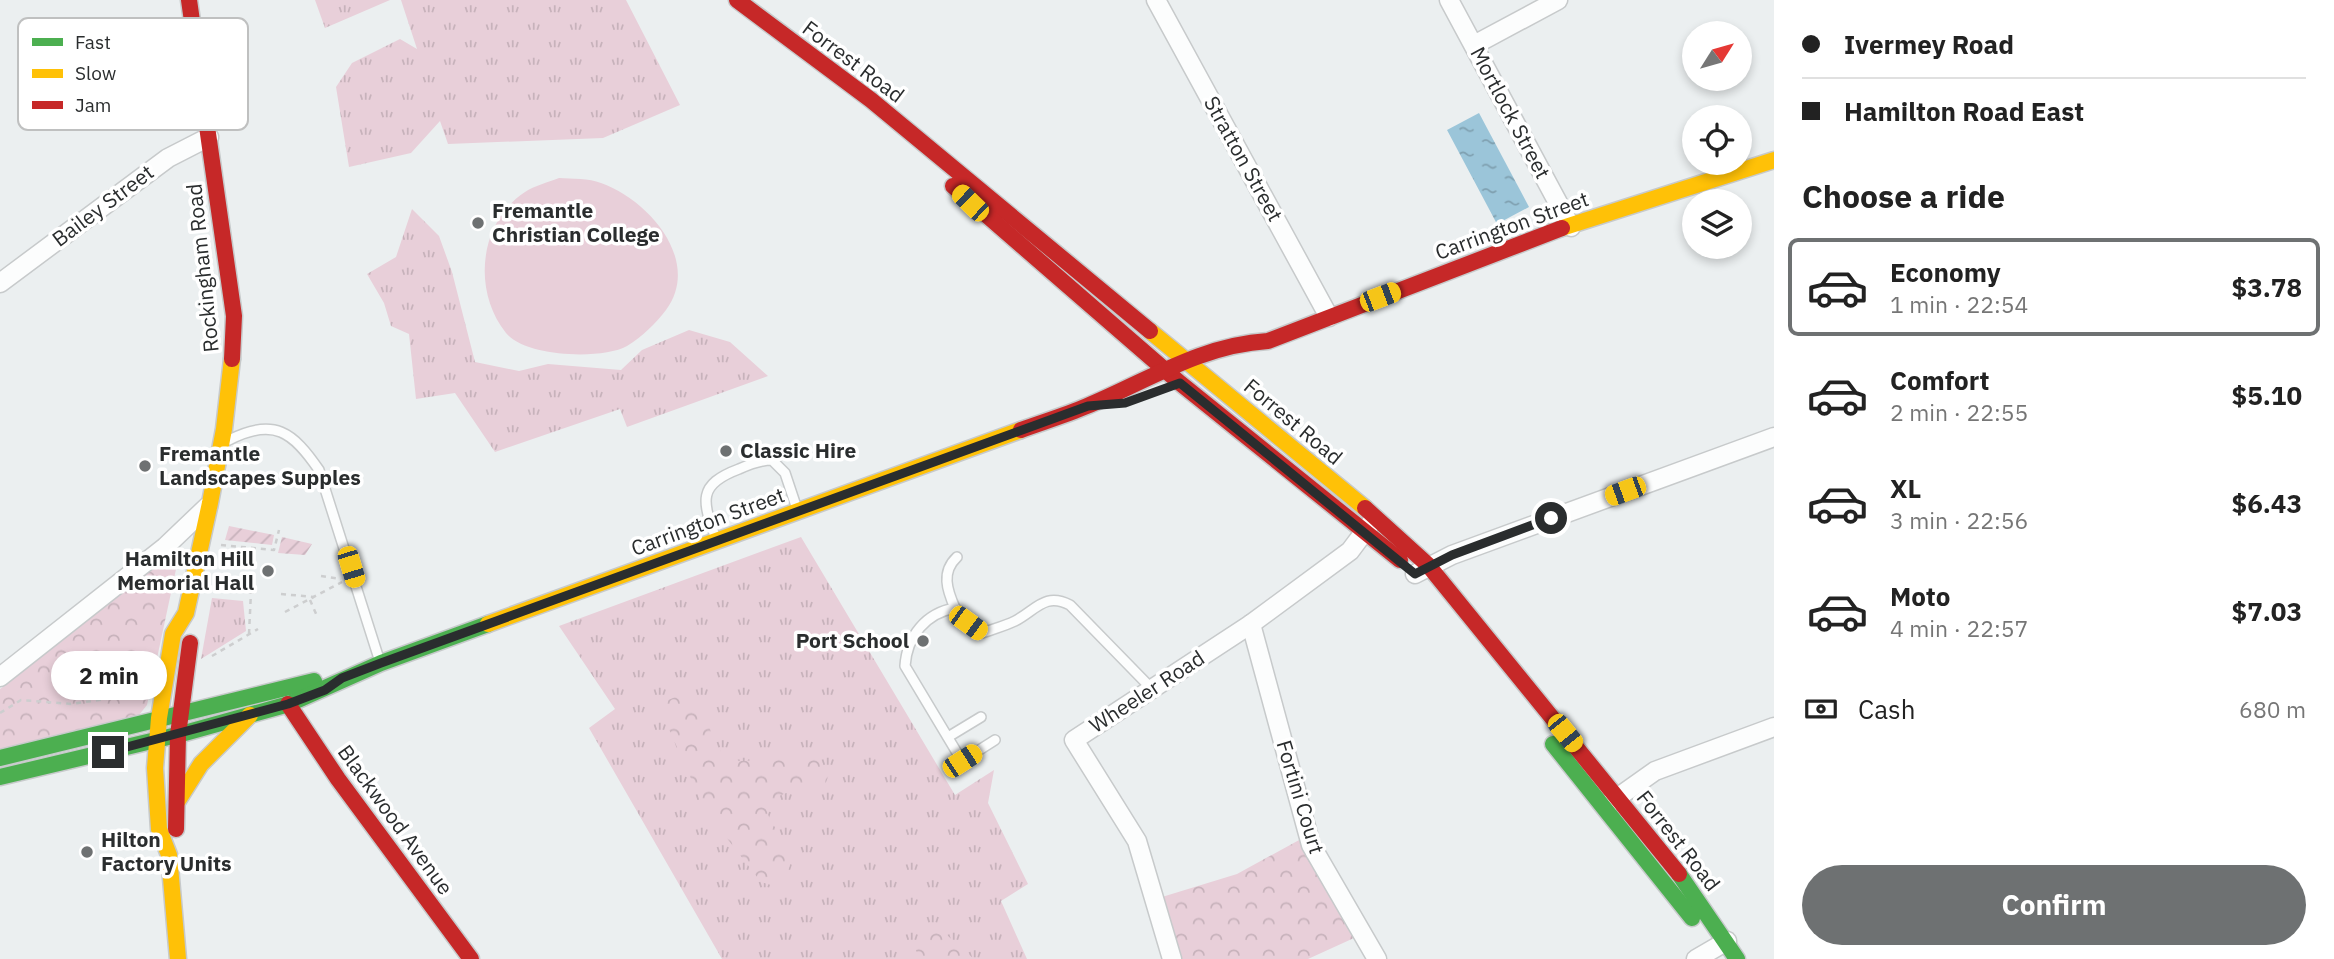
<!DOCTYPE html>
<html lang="en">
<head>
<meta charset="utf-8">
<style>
  :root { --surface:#fff; --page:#f2f2f2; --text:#222; --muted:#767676; --line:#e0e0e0; --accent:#6e7172 }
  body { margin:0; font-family:"IBM Plex Sans",sans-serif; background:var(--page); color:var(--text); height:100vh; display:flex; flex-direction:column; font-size:26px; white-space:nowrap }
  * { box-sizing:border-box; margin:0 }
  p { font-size:23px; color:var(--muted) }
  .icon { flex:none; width:38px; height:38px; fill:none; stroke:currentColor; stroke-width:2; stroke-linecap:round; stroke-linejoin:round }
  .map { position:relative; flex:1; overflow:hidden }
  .drawer { display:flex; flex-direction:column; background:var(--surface); width:560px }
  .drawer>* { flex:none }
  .top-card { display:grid; align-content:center; height:154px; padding:0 28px; background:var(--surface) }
  .needle { width:46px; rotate:53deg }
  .controls { position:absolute; left:1682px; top:21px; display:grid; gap:14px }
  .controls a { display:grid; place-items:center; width:70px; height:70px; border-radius:50%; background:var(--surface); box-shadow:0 4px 10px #0003; font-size:35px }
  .end { position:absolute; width:32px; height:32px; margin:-16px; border:9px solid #2a2d2e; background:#fff; box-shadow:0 0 0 4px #fff }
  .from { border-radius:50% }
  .bubble { position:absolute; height:49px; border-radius:24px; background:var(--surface); box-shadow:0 4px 10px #0003; font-size:23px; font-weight:700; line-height:49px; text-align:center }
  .car { position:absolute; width:21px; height:42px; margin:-21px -10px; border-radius:9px; box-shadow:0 0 5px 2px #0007; background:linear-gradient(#f5c518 24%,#345 0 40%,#f5c518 0 76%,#345 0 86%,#f5c518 0) }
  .top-card b { display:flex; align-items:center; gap:24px; height:66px; font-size:26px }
  .top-card b+b { border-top:2px solid var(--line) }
  .top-card i { width:18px; height:18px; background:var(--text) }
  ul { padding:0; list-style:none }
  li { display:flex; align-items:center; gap:21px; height:98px; margin:0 14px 10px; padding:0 14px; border:4px solid transparent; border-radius:10px }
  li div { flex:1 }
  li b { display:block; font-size:26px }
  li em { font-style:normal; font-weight:700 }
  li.active { border-color:var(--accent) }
  li>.icon { width:63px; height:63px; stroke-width:1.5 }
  h2 { padding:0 28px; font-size:32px; line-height:84px }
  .pay { display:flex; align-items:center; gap:18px; height:77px; padding:0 28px; font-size:26px }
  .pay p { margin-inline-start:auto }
  .button { display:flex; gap:14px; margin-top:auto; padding:14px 28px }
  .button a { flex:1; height:80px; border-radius:42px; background:var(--accent); color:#fff; font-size:28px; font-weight:700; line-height:80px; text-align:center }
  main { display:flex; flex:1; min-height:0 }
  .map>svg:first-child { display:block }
</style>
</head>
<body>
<main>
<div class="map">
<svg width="1774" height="959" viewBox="0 0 1774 959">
  <defs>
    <pattern id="grass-tufts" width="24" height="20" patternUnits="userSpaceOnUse" patternTransform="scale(1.75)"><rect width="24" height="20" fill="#e8cfd9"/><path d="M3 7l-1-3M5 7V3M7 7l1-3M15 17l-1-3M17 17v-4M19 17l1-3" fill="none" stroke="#c7b2bb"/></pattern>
    <pattern id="forest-crowns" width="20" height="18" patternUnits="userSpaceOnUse" patternTransform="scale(1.75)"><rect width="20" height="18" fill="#e8cfd9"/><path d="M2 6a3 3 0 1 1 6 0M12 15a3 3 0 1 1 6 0" fill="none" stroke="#c7b2bb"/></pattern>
    <pattern id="garden-furrows" width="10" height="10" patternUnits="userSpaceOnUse" patternTransform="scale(1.75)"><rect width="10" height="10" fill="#e8cfd9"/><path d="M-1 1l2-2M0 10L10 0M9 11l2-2" fill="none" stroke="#c7b2bb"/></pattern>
    <pattern id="water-ripples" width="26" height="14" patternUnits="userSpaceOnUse" patternTransform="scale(1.75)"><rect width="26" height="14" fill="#9bc5d9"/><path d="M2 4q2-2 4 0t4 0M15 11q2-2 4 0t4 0" fill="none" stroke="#7fa0b0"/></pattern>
  </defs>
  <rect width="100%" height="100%" fill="#ebeff0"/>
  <g fill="url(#grass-tufts)">
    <path d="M315 0H390L325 28Z"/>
    <path d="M401 0H626L680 105 603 138 448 144 440 121 411 153 349 167 336 87 352 63 400 39 417 49Z"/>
    <path d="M412 209 439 236 452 272 475 362 519 371 548 364 621 370 642 350 689 330 730 342 768 376 627 427 620 409 495 452 455 393 416 399 409 334 391 326 384 303 367 274 396 257Z"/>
    <path d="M801 537 955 795 994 770 988 803 1028 884 1001 901 1027 959H722L589 728 615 709 559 626Z"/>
    <path d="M212 598 243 601 246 631 201 659Z"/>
  </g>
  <g fill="url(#forest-crowns)">
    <path d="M167 556 178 560 147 705 139 715 0 749V689L10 682 14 674Z"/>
    <path d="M680 695C686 697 695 698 700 703 712 714 706 752 735 760 755 766 800 743 816 756 821 759 825 769 829 774L825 785C799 797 787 782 766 809 775 838 811 858 774 886L761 882 705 810 660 709 666 701Z"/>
    <path d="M1301 839 1354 938 1308 959H1181L1162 897 1237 874Z"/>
    <path d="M926 930 948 936 974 959H919L915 947 918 936Z"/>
  </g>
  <g fill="url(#garden-furrows)">
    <path d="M229 526 274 535 272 545 225 540Z"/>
    <path d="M282 537 312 544 305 555 278 553Z"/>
  </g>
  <path fill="#e8cfd9" d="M559 178C572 179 589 178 601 183 649 200 702 261 666 310 655 324 643 336 627 346 602 360 525 357 506 333 472 291 479 222 525 192 534 186 549 182 559 178Z"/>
  <path fill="url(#water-ripples)" d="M1479 113 1529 207 1497 224 1447 130Z"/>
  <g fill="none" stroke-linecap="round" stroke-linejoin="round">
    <g stroke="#c7cacb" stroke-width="12">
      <g id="lane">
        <path d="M229 440C274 417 293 432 319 470L380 662"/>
        <path d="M716 539C703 502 696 485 739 469 750 464 760 460 772 460L785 473 797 509"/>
        <path d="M955 608C947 590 941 572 957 557"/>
        <path d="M948 737 981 717"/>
        <path d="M995 740 962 761 905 666C907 636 926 613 955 608L982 633C993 629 1005 626 1015 621 1036 610 1045 592 1070 605L1152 689"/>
      </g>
    </g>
    <g stroke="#c7cacb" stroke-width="21">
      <g id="street">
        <path d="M1156 0 1329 317"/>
        <path d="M1449 0 1571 227"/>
        <path d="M1474 45 1558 0"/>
        <path d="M0 283 168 158 209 137"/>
        <path d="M1415 574 1452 555 1774 437"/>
        <path d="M1251 624 1311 845 1377 959"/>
        <path d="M0 677 165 547 208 506"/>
        <path d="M1607 805 1655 771 1774 727"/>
        <path d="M1172 959 1137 841 1074 740 1251 624 1350 551 1371 523"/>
        <path d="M1696 959 1727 941"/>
      </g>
    </g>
    <g stroke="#c7cacb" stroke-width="19">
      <g id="fast">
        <path d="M1553 744 1692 918"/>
        <path d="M0 758 314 681"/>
        <path d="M0 777 181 734 289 704 381 663 488 624"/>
        <path d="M1679 874 1737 959"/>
      </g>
    </g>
    <g stroke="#c7cacb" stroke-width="19">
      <g id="slow">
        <path d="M1562 228 1774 160"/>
        <path d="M1150 331 1365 508"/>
        <path d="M488 624 1021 430"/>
        <path d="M177 802 201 764 250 715"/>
        <path d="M178 959 169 855 159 829 155 768 159 718 173 634 186 613 210 503 224 429 232 359"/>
      </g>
    </g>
    <g stroke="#c7cacb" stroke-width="19">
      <g id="jam">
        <path d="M189 0 234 316 232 359"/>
        <path d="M737 0 871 100 1150 331"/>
        <path d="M953 186 1180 383 1400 560"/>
        <path d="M1021 430C1043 422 1066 415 1087 406 1147 381 1201 345 1268 341L1562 228"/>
        <path d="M1365 508 1428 565 1679 874"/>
        <path d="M288 704 338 779 471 959"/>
        <path d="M176 829 178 735 190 643"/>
      </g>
    </g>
    <g stroke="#cdcecf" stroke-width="2.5" stroke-dasharray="5 5" stroke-linecap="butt">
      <path d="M221 545 274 550 279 530"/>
      <path d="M321 576 341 579"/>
      <path d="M215 589 250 592"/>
      <path d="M281 594 314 597"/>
      <path d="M310 600 317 616"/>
      <path d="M285 612 342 582"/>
      <path d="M249 634 251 592 258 593"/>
      <path d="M212 656 258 629"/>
      <path d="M0 713 21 700 71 704 141 694"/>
    </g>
    <use href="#lane" stroke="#fcfdfd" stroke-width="9"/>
    <use href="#street" stroke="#fcfdfd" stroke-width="18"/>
    <use href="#fast" stroke="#4caf50" stroke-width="16"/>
    <use href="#slow" stroke="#ffc107" stroke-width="16"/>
    <use href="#jam" stroke="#c62828" stroke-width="16"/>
  </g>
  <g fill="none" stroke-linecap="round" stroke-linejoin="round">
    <path stroke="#2a2d2e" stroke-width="9" d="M108 752 288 704 325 690 342 678 381 663 1088 406 1125 403 1180 383 1415 574 1452 555 1551 518"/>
  </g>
  <g fill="#6e7172" stroke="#fff" stroke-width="2.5">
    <circle cx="478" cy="223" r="7"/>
    <circle cx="726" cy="451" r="7"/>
    <circle cx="145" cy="466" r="7"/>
    <circle cx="268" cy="571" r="7"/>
    <circle cx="923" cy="641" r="7"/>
    <circle cx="87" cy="852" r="7"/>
  </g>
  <g text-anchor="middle" stroke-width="7" stroke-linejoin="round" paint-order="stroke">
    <g font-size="21" fill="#2a2d2e" stroke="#fff">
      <text transform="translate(853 62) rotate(37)" y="7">Forrest Road</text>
      <text transform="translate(1510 113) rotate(62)" y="7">Mortlock Street</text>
      <text transform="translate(1243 159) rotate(61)" y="7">Stratton Street</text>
      <text transform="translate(103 206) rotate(-37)" y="7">Bailey Street</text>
      <text transform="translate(1512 226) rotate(-20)" y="7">Carrington Street</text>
      <text transform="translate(203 268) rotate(-96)" y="7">Rockingham Road</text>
      <text transform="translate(1293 422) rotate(40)" y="7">Forrest Road</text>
      <text transform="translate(708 522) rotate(-20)" y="7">Carrington Street</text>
      <text transform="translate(1147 692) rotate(-33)" y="7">Wheeler Road</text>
      <text transform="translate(1300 797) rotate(73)" y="7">Fortini Court</text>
      <text transform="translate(395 820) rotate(54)" y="7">Blackwood Avenue</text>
      <text transform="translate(1678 841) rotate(52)" y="7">Forrest Road</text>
    </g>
    <g font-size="21" font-weight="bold" fill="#2a2d2e" stroke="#fff" text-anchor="start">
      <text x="492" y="218">Fremantle<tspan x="492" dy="24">Christian College</tspan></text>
      <text x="740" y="458">Classic Hire</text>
      <text x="159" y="461">Fremantle<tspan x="159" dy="24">Landscapes Supples</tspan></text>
      <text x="254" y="566" text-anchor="end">Hamilton Hill<tspan x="254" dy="24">Memorial Hall</tspan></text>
      <text x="909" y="648" text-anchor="end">Port School</text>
      <text x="101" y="847">Hilton<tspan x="101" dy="24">Factory Units</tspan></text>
    </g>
  </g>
  <rect x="18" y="18" width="230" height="112" rx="10" fill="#fff" stroke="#bfc0c0" stroke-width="2"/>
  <rect x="32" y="38" width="31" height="8" fill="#4caf50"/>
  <rect x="32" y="69" width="31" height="9" fill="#ffc107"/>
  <rect x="32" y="101" width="31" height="8" fill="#c62828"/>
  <g font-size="19" fill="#2a2d2e">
    <text x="75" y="49">Fast</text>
    <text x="75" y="80">Slow</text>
    <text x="75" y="112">Jam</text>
  </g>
</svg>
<div class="controls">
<a><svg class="needle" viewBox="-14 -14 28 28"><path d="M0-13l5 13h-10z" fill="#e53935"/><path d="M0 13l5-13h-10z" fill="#767676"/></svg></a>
<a><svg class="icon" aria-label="locate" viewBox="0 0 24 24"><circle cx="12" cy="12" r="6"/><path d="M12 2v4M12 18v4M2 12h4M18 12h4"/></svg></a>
<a><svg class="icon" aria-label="layers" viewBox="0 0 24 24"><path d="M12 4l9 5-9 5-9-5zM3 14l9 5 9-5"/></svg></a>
</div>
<i class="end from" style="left:1551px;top:518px"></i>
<i class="end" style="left:108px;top:752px"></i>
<div class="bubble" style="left:51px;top:651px;width:116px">2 min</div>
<i class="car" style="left:970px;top:203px;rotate:314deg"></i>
<i class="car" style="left:1380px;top:297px;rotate:69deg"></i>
<i class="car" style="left:1625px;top:491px;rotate:250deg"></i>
<i class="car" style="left:351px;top:567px;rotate:163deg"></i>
<i class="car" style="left:968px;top:623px;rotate:126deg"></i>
<i class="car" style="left:1565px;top:733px;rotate:141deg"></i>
<i class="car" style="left:962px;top:761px;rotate:57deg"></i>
</div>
<section class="drawer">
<div class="top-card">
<b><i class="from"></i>Ivermey Road</b>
<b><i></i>Hamilton Road East</b>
</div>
<h2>Choose a ride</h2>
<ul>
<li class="active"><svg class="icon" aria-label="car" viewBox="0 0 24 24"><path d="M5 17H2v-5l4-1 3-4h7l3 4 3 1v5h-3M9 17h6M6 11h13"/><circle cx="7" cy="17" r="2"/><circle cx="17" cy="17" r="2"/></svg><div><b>Economy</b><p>1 min · 22:54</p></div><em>$3.78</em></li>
<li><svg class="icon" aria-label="car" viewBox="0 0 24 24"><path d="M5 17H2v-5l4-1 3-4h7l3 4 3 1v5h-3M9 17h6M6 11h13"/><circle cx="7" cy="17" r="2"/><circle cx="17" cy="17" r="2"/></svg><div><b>Comfort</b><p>2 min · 22:55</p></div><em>$5.10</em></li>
<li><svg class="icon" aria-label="car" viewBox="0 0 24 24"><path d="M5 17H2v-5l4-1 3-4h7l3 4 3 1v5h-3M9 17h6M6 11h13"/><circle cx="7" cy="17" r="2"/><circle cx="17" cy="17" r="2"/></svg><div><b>XL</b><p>3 min · 22:56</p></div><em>$6.43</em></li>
<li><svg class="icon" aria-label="car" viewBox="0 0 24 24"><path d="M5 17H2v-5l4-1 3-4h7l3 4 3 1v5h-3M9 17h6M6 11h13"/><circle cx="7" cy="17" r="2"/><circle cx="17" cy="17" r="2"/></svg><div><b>Moto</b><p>4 min · 22:57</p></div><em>$7.03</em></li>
</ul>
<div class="pay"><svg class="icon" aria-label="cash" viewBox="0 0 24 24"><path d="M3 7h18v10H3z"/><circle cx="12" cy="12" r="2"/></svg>Cash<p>680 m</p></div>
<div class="button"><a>Confirm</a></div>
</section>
</main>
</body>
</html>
